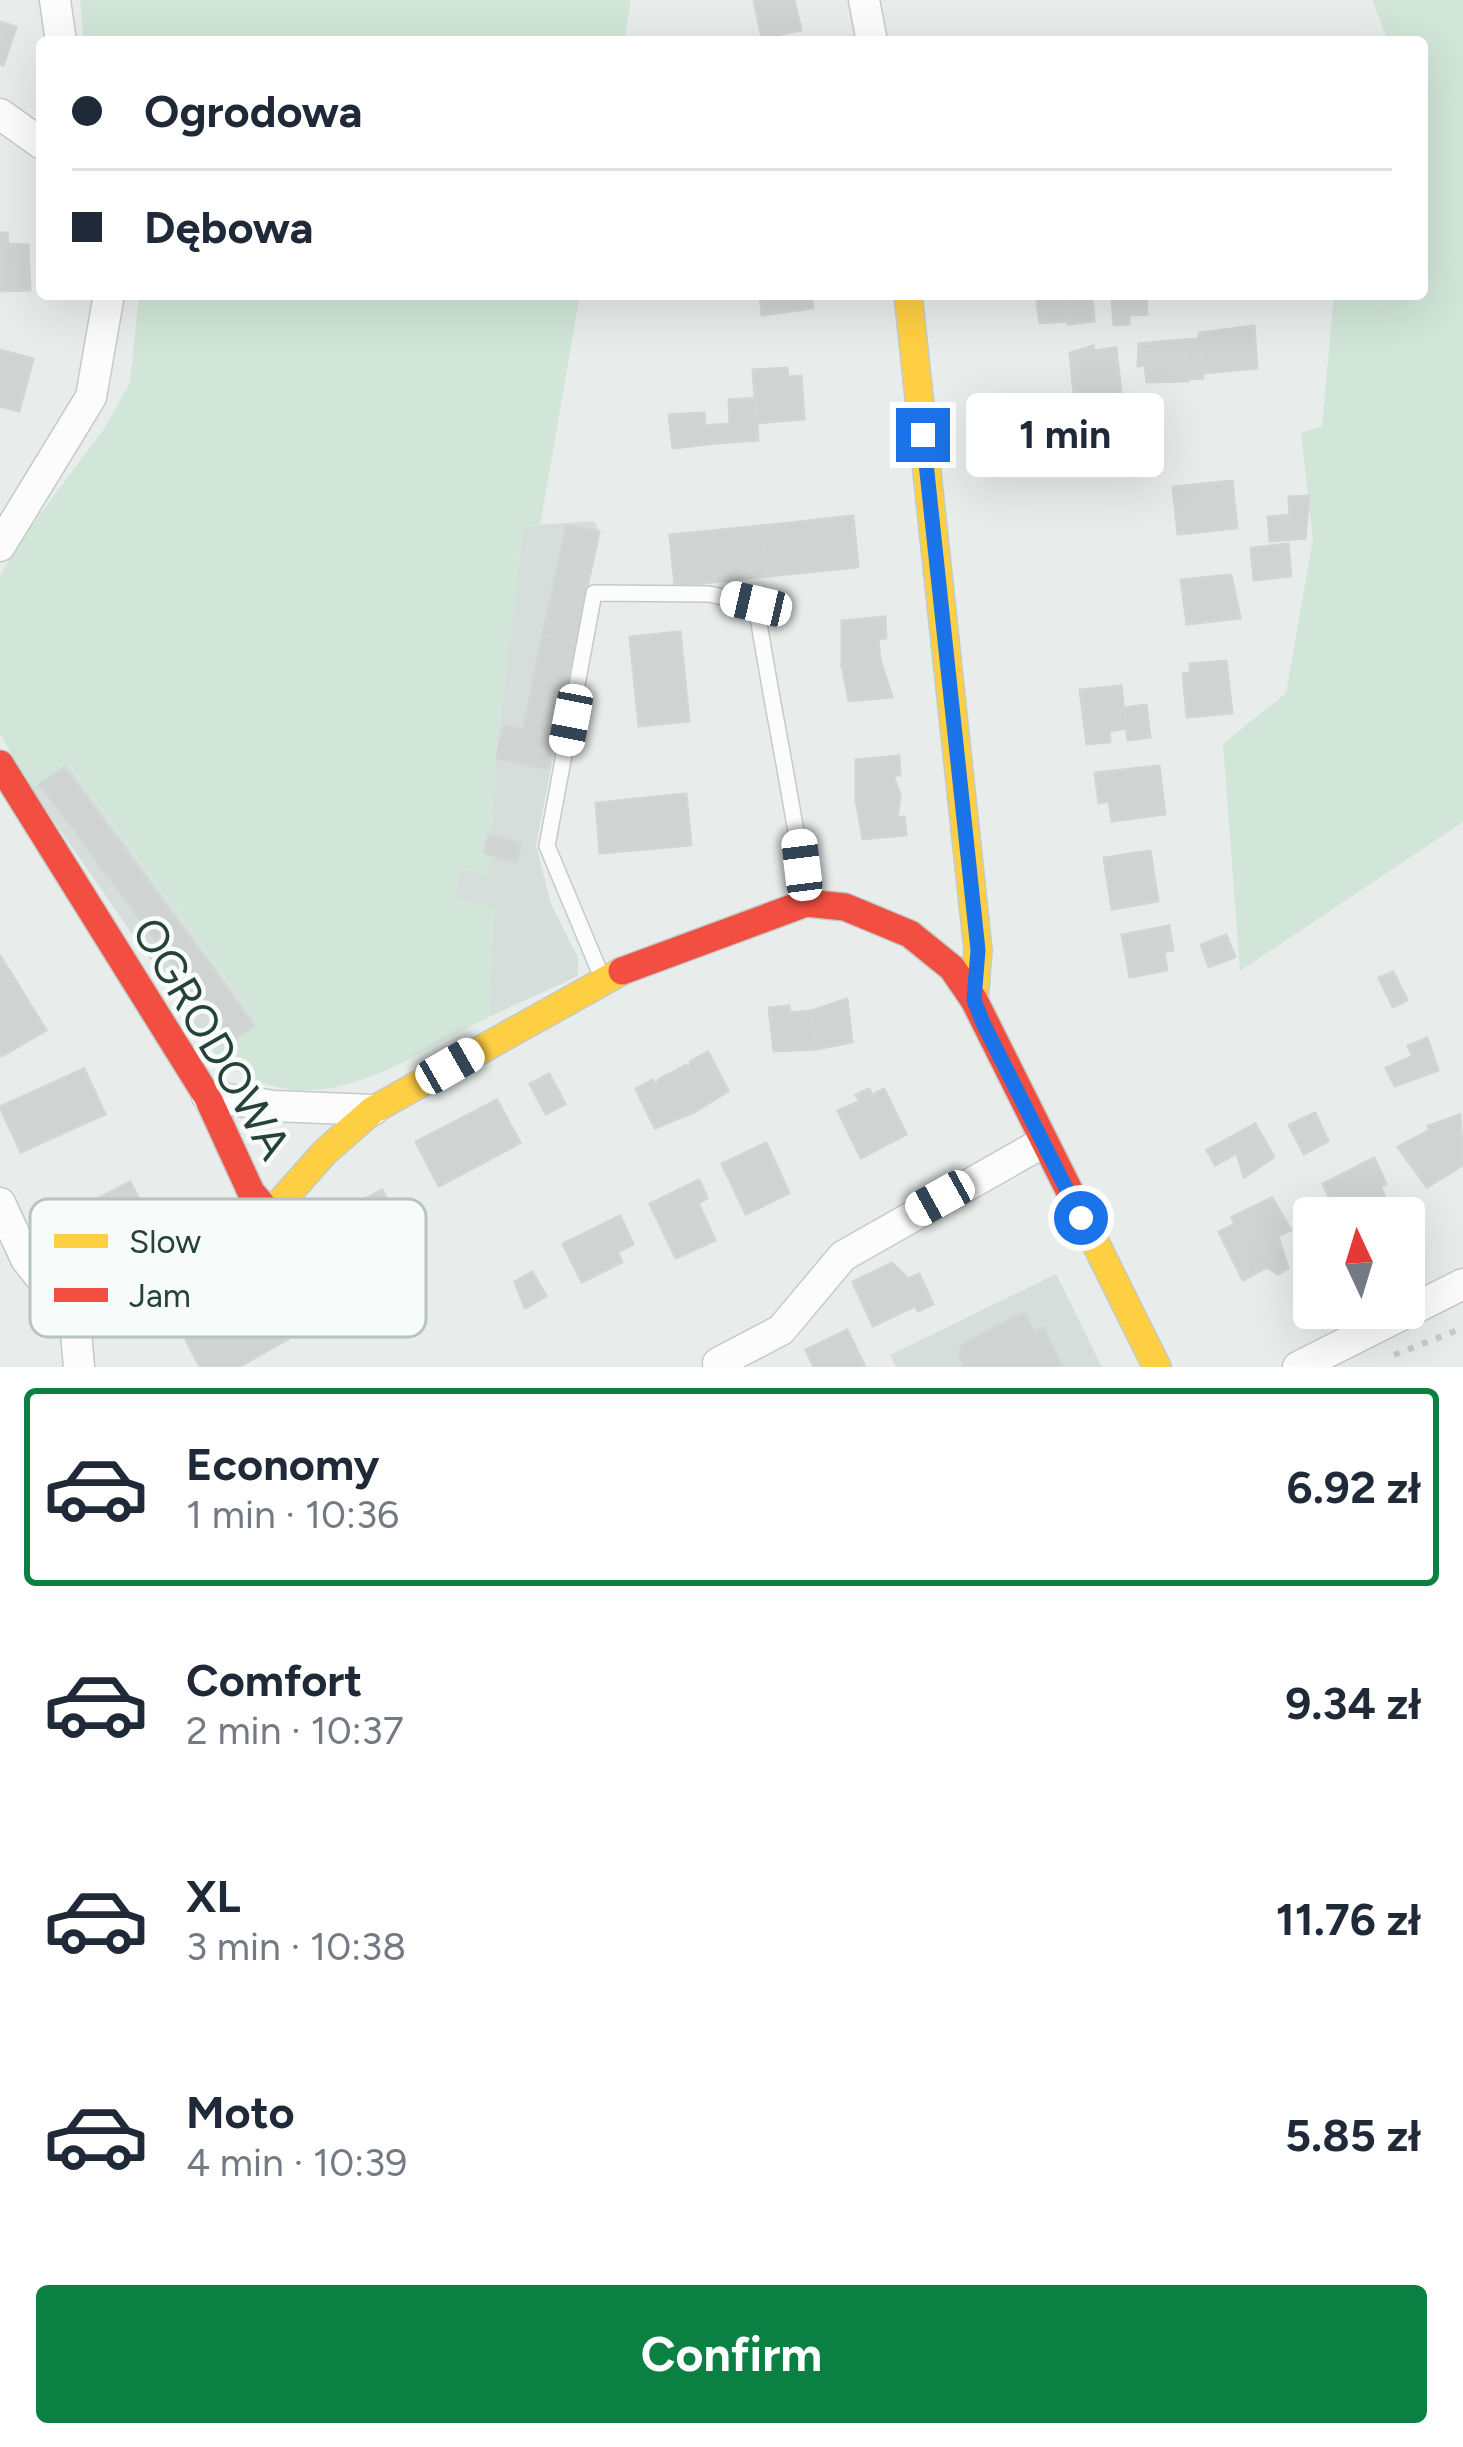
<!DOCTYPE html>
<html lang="en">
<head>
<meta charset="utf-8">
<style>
  :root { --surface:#fff; --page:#f6f6f7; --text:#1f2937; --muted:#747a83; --line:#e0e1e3; --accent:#0b8043 }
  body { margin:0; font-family:Figtree,sans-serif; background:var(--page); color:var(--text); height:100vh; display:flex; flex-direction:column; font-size:45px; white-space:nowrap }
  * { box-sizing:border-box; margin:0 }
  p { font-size:39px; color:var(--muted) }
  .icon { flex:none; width:66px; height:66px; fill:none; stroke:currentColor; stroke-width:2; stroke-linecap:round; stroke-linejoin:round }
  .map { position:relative; height:1367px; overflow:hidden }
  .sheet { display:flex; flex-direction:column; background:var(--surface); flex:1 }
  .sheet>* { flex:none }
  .hud { position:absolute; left:36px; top:36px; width:1392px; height:264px; border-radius:12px; box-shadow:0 12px 48px #0002; display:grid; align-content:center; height:264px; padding:0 36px; background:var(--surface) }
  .needle { width:78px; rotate:356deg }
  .controls { position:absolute; left:1293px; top:1197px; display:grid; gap:24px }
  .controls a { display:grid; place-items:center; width:132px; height:132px; border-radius:12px; background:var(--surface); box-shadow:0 12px 48px #0002; font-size:60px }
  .end { position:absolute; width:54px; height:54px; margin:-27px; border:15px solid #1a73e8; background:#fff; box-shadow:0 0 0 6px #fff }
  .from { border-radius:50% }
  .bubble { position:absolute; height:84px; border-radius:12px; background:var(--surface); box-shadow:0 12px 48px #0002; font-size:39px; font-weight:700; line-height:84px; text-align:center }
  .car { position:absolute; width:36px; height:72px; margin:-36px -18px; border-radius:15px; box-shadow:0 0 9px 3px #0007; background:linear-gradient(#fff 24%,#345 0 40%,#fff 0 76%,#345 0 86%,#fff 0) }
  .hud b { display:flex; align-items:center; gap:42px; height:114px; font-size:45px }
  .hud b+b { border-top:3px solid var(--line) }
  .hud i { width:30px; height:30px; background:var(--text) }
  ul { padding:21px 0 0; list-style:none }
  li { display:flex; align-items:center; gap:36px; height:198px; margin:0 24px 18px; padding:0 12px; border:6px solid transparent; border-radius:12px }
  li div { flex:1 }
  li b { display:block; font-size:45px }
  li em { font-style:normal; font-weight:700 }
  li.current { border-color:var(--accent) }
  li>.icon { width:108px; height:108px; stroke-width:1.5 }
  .cta { display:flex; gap:24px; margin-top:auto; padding:24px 36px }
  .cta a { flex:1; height:138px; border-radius:12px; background:var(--accent); color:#fff; font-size:48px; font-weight:700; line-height:138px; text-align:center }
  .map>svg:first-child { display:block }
</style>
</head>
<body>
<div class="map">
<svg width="1463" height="1367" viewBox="0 0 1463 1367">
  <rect width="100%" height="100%" fill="#e8edeb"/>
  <g fill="#d6dedb">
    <path d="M594 521 598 529 536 845 551 904 578 958V976L489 1017 494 909 454 899 460 869 487 874 490 854 480 851 486 832H492L496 756 523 526Z"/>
    <path d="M67 763 256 1021 213 1051 31 788Z"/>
    <path d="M1056 1274 1102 1367H896L890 1355Z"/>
  </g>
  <g fill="#d1e6d8">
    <path d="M80 0H631L624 42H84Z"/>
    <path d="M1372 0H1463V822L1240 971 1223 744 1286 693 1313 539 1301 433 1322 426 1334 294H1422V42H1388Z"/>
    <path d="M139 294H580L540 526 523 527 496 756 492 833 486 832 480 850 490 854 487 875 460 869 454 898 494 908 489 1017C413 1053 336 1117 250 1078 233 1070 224 1067 213 1051L256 1020 68 763 31 788 0 734V577L17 545 104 429 130 383Z"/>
  </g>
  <g fill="#cfd4d2" stroke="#d1d6d4" stroke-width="3">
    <path d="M754 0H794L801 30 762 38Z"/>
    <path d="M0 22 16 27 3 65 0 64Z"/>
    <path d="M0 233H7L8 244 28 245 30 290 0 291Z"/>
    <path d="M760 294H811L813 308 762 315Z"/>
    <path d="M1036 294H1092V296L1066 298 1067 321 1040 323Z"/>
    <path d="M1092 296 1094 321 1068 324 1066 298Z"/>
    <path d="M1146 296 1147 314 1129 315V324L1114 325 1112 299Z"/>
    <path d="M1254 326 1257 368 1202 373 1199 333Z"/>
    <path d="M1200 339 1203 378 1188 379 1184 340Z"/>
    <path d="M1184 340 1188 381 1147 382 1145 365 1138 366 1139 344Z"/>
    <path d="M1093 346V351L1116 348 1121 393 1082 400 1081 394H1074L1070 353Z"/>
    <path d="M0 350 33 359 19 411 0 406Z"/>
    <path d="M787 368 788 377 801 376 804 419 757 423 753 370Z"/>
    <path d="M755 398 758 440 717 443 716 425 730 424 729 400Z"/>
    <path d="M704 413 705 426 716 425 717 443 673 448 669 415Z"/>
    <path d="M1232 481 1237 528 1178 534 1173 487Z"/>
    <path d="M1309 496 1305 538 1270 541 1268 517 1290 515 1289 497Z"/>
    <path d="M853 516 858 567 767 576 762 526Z"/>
    <path d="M567 526 599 532 596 546 564 540Z"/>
    <path d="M762 526 767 576 675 586 670 535Z"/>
    <path d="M564 540 596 546 593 560 561 553Z"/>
    <path d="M1288 544 1291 576 1254 580 1251 548Z"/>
    <path d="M561 553 593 560 590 573 558 567Z"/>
    <path d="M558 567 590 573 587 587 555 580Z"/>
    <path d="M1231 575 1240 618 1187 624 1181 580Z"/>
    <path d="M555 580 587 587 584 601 552 594Z"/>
    <path d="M552 594 584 601 581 615 549 608Z"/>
    <path d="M549 608 581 615 578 628 546 622Z"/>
    <path d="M885 617 886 638 878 639 880 660 842 665V621Z"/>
    <path d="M546 622 578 628 575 642 543 636Z"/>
    <path d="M680 632 689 721 639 726 630 637Z"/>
    <path d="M543 636 575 642 572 656 540 649Z"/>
    <path d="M540 649 572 656 569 669 537 663Z"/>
    <path d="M880 660 892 697 849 701 842 665Z"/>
    <path d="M1226 661 1232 713 1187 717 1183 674 1190 673V664Z"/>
    <path d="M537 663 569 669 566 683 534 676Z"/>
    <path d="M534 676 566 683 563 697 532 690Z"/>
    <path d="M1121 686 1126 728 1109 731 1110 742 1087 744 1080 690Z"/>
    <path d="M532 690 563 697 560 711 529 704Z"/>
    <path d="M529 704 560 711 557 724 526 717Z"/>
    <path d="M1146 705 1150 737 1128 740 1124 708Z"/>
    <path d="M526 717 557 724 555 737 523 730Z"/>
    <path d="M504 726 555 737 551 753 500 742Z"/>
    <path d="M500 742 551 753 548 769 497 758Z"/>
    <path d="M899 756 900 775H893L900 795 856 800V760Z"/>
    <path d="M1159 766 1165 814 1112 821 1109 801 1099 803 1095 773Z"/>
    <path d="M64 768 98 814 75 830 40 784Z"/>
    <path d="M686 794 691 845 600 853 596 803Z"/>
    <path d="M900 795 897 818 904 817 906 835 863 839 856 800Z"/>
    <path d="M98 814 124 849 100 866 75 830Z"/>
    <path d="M490 836 521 844 516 862 485 853Z"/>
    <path d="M124 849 132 860 109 877 100 866Z"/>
    <path d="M1150 851 1158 901 1112 909 1104 858Z"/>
    <path d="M132 860 158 896 135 912 109 877Z"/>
    <path d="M158 896 184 931 161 948 135 912Z"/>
    <path d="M1169 926 1173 950 1164 952 1167 970 1130 977 1122 935Z"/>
    <path d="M184 931 219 978 195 995 161 948Z"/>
    <path d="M1226 935 1235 957 1209 967 1201 945Z"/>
    <path d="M0 956 46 1030 2 1056 0 1052Z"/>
    <path d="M1393 972 1407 1000 1393 1007 1379 978Z"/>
    <path d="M219 978 253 1026 230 1042 195 995Z"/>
    <path d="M847 999 852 1042 816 1049 811 1011Z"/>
    <path d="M789 1006 790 1013 811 1011 816 1049 774 1051 769 1008Z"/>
    <path d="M1427 1038 1438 1070 1395 1086 1386 1068 1413 1056 1408 1046Z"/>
    <path d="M708 1052 728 1091 694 1112 674 1072 686 1065 689 1070 691 1061Z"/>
    <path d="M84 1069 105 1114 21 1152 0 1107Z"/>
    <path d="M674 1072 694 1112 655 1128 636 1089 653 1080 656 1087 659 1079Z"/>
    <path d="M549 1074 565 1104 546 1114 530 1084Z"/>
    <path d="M869 1089 872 1095 884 1089 906 1134 861 1158 838 1111 860 1101 856 1095Z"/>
    <path d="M497 1100 520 1143 439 1186 416 1142Z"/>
    <path d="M1315 1113 1328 1141 1304 1154 1289 1125Z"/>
    <path d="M1460 1115 1463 1165 1427 1187 1398 1147 1430 1130 1428 1126Z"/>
    <path d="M1255 1124 1274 1157 1244 1177 1237 1153 1215 1165 1207 1150Z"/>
    <path d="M766 1143 789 1193 746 1214 722 1164Z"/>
    <path d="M1374 1158 1386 1184 1380 1187 1389 1206 1373 1218H1339L1323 1184Z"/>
    <path d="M699 1180 707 1198 698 1203 715 1240 676 1258 650 1204Z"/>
    <path d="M130 1182 153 1226 70 1269 47 1225Z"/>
    <path d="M382 1190 405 1234 325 1275 302 1232Z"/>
    <path d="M1272 1198 1291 1230 1278 1236 1288 1268 1278 1274 1267 1267 1243 1280 1219 1232 1235 1224 1232 1217Z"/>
    <path d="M620 1216 633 1244 617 1252 622 1262 582 1282 563 1244Z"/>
    <path d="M892 1263 908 1279 919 1274 933 1304 918 1311 915 1306 873 1326 853 1282Z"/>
    <path d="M532 1272 546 1296 525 1308 515 1282Z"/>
    <path d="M266 1296 288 1339 238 1367H200L185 1338Z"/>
    <path d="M1024 1313 1034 1333 1043 1328 1062 1367H965L959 1356 963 1344Z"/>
    <path d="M847 1330 865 1367H814L806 1350Z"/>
  </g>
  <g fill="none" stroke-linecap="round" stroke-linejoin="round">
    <g stroke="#c5cac8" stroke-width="18">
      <path id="lane" d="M601 975 547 846 594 593 709 594 756 604C771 703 793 799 806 898"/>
    </g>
    <g stroke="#c5cac8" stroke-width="33">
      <g id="street">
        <path d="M55 0 61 42"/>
        <path d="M864 0 872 42"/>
        <path d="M0 114 42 144"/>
        <path d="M0 546 91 397 109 294"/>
        <path d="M207 1096 274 1106 373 1110"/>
        <path d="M0 1203 26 1259 75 1321 79 1367"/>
        <path d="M718 1363 781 1330 843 1256 1042 1143"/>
        <path d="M1298 1367 1463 1284"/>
      </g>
    </g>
    <g stroke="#c3cbc8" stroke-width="30">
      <g id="slow">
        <path d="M908 294 978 950 974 1000"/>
        <path d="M1072 1196 1157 1367"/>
        <path d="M75 1321 164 1302 270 1214 325 1152 373 1110 622 971"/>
      </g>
    </g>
    <g stroke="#c3cbc8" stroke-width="30">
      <g id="jam">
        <path d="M0 764 207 1096 251 1192 270 1214"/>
        <path d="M622 971 806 903 845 907 910 934 952 968 974 1000 1072 1196"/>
      </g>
    </g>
    <path stroke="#c3ccca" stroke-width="6" stroke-dasharray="6 9" stroke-linecap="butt" d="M1394 1355 1463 1328"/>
    <use href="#lane" stroke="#fcfcfc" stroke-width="15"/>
    <use href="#street" stroke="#fcfcfc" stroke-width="30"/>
    <use href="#slow" stroke="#ffcf43" stroke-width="27"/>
    <use href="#jam" stroke="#f24e42" stroke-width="27"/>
  </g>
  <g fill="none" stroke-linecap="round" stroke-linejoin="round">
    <path stroke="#1a73e8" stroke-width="15" d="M923 435 978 950 974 1000 983 1023 1081 1218"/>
  </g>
  <g text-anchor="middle" stroke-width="9" stroke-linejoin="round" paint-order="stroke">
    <g font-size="45" fill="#24423a" stroke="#f7fbf9">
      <text transform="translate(212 1038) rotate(60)" y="16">OGRODOWA</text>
    </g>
  </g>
  <rect x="30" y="1199" width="396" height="138" rx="18" fill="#f7fbf9" stroke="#b8c4c0" stroke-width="3"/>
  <rect x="54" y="1234" width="54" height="14" fill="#ffcf43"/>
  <rect x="54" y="1288" width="54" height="14" fill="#f24e42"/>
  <g font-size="33" fill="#24423a">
    <text x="129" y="1253">Slow</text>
    <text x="129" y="1307">Jam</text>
  </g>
</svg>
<div class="controls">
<a><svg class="needle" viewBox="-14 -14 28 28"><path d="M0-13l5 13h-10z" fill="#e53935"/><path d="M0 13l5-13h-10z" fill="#747a83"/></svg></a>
</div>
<i class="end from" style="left:1081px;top:1218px"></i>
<i class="end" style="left:923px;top:435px"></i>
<div class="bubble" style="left:966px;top:393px;width:198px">1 min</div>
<i class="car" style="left:756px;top:604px;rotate:283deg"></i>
<i class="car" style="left:571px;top:720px;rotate:191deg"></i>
<i class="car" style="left:802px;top:865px;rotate:353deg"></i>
<i class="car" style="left:450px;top:1066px;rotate:60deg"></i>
<i class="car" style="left:940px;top:1198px;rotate:241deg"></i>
<div class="hud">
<b><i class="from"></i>Ogrodowa</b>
<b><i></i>Dębowa</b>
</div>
</div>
<section class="sheet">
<ul>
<li class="current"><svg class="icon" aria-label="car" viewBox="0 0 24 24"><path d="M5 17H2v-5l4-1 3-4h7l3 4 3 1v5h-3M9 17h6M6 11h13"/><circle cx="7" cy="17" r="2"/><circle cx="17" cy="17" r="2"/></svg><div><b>Economy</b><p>1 min · 10:36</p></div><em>6.92 zł</em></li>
<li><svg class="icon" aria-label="car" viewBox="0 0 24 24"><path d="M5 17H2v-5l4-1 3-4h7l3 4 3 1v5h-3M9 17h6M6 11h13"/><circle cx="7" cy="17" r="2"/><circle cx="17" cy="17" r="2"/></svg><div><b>Comfort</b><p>2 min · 10:37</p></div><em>9.34 zł</em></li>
<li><svg class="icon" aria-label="car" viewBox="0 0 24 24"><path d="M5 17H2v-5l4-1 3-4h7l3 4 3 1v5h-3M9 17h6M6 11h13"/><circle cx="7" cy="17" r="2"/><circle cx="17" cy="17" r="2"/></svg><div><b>XL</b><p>3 min · 10:38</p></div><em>11.76 zł</em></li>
<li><svg class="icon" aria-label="car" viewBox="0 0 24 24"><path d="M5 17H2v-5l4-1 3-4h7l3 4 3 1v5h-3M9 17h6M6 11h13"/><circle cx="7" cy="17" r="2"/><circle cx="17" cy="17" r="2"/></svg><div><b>Moto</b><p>4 min · 10:39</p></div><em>5.85 zł</em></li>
</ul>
<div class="cta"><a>Confirm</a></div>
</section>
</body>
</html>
